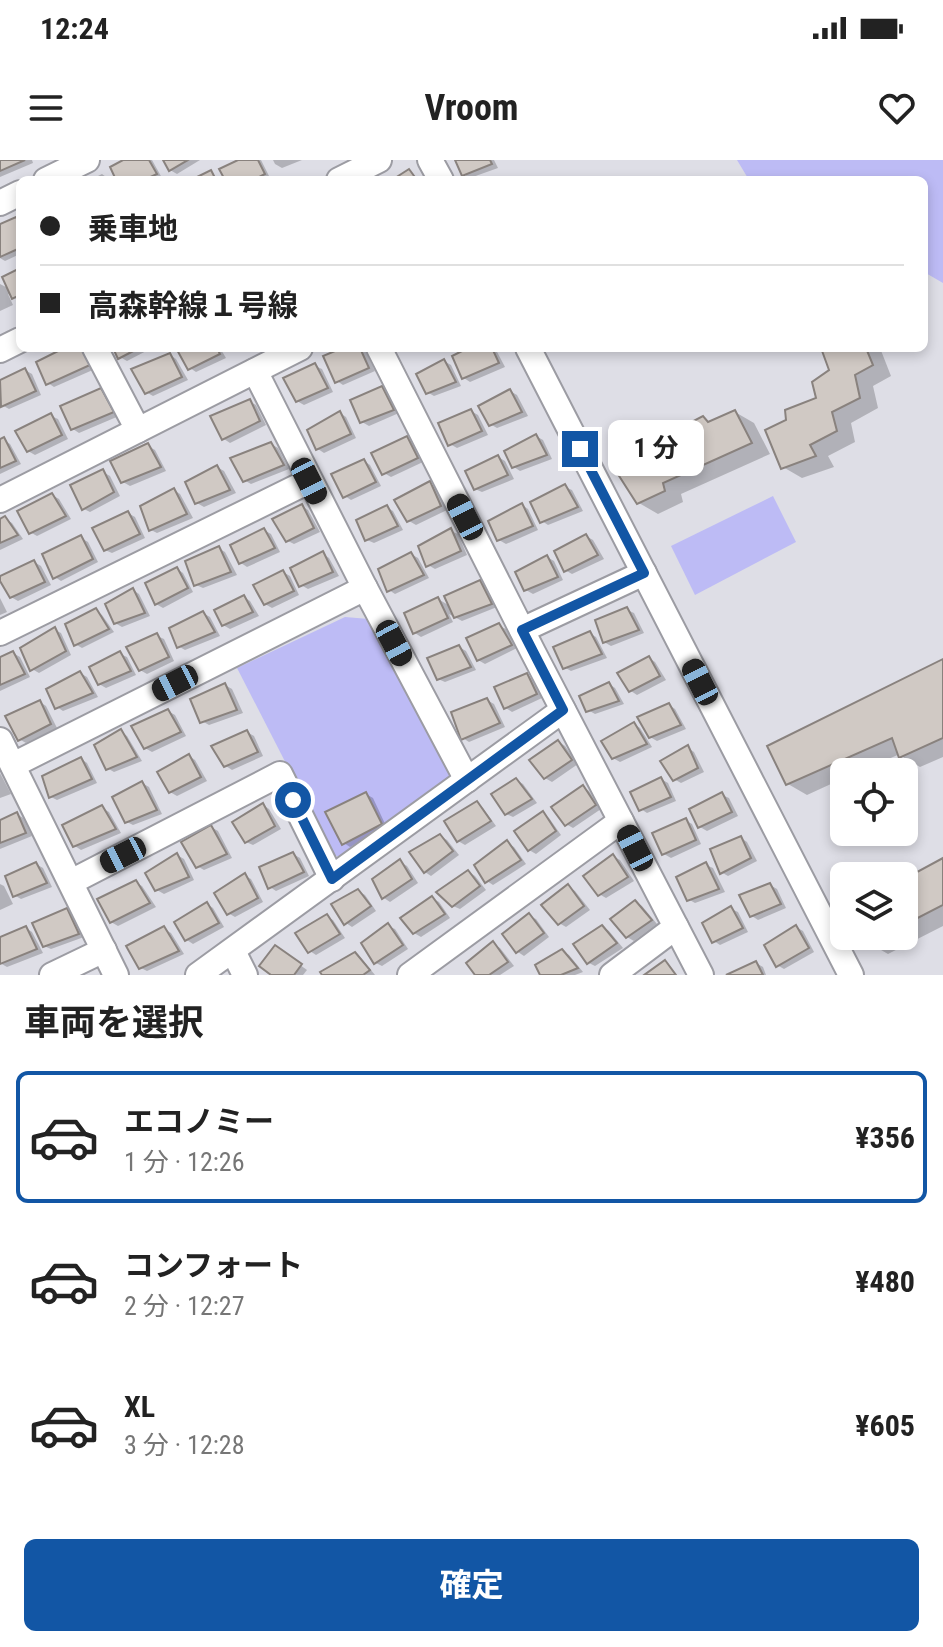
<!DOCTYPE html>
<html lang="ja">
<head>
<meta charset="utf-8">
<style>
  :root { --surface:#fff; --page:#f6f6f6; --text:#222; --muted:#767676; --line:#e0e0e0; --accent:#1256a5 }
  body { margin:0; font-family:"Roboto Condensed","Noto Sans JP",sans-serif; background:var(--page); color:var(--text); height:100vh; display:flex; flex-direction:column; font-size:30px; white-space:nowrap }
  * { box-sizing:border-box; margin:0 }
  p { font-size:26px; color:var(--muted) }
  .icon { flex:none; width:44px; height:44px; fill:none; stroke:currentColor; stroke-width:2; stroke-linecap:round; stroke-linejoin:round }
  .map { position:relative; height:815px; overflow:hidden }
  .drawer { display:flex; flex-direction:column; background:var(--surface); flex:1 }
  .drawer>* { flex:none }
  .guide { position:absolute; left:16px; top:16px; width:912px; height:176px; border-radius:12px; box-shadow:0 4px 12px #0003; display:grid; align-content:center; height:176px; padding:0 24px; background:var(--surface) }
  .fabs { position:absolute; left:830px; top:598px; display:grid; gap:16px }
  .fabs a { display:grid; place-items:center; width:88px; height:88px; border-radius:12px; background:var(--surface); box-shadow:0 4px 12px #0003; font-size:40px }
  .end { position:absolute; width:36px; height:36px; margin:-18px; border:10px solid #1256a5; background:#fff; box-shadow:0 0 0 4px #fff }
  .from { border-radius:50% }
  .bubble { position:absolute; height:56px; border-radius:12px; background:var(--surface); box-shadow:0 4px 12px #0003; font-size:26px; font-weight:700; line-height:56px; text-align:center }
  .car { position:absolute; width:24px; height:48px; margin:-24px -12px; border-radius:10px; box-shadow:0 0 6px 2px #0007; background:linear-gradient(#222 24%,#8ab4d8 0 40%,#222 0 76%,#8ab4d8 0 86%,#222 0) }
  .guide b { display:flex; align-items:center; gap:28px; height:76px; font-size:30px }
  .guide b+b { border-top:2px solid var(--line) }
  .guide i { width:20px; height:20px; background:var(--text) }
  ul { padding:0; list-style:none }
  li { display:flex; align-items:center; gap:24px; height:132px; margin:0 16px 12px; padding:0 8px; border:4px solid transparent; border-radius:12px }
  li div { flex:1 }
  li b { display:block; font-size:30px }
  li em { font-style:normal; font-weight:700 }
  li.active { border-color:var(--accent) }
  li>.icon { width:72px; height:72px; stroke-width:1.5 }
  h2 { padding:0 24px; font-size:36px; line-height:96px }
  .action { display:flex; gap:16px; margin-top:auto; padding:16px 24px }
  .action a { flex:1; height:92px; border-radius:12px; background:var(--accent); color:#fff; font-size:32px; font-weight:700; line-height:92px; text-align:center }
  .status { display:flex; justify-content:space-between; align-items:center; height:56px; padding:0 40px; background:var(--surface); direction:ltr }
  .status svg { height:22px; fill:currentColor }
  header { display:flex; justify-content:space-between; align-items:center; height:104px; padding:0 24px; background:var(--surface); font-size:36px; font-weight:700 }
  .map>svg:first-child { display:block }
</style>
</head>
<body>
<div class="status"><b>12:24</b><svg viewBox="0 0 49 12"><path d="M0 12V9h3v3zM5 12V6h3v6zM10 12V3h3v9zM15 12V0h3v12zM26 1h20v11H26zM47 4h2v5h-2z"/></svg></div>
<header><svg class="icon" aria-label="menu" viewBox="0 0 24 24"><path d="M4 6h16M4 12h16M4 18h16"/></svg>Vroom<svg class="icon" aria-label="heart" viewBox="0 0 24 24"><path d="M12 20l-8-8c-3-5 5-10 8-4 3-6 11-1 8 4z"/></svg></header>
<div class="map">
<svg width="943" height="815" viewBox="0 0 943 815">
  <rect width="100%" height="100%" fill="#dedee6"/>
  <g fill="#bdbbf5">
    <path d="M737 0H943V123L924 112V20H749Z"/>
    <path d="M773 336 796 382 695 435 671 386Z"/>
    <path d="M345 457 369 459 452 610 449 624 350 699 333 695 237 508Z"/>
  </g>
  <g fill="#0003">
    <path d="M0 0H32L33 3 0 17Z"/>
    <path d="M128 0H152L162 18 157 20H118Z"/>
    <path d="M165 0H200L177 14 170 10Z"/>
    <path d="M242 0H261L270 18 266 20H228Z"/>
    <path d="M273 0H302L282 8 275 4Z"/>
    <path d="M457 0H494L498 8 470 18 463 14Z"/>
    <path d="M102 14 110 20H90Z"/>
    <path d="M16 60 20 62V94L5 101 0 98V67Z"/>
    <path d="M20 110V141L8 134 13 145 0 151V124L10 129Z"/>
    <path d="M69 188H84L95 209 54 227 48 223Z"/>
    <path d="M115 188H152L127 201 120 197Z"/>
    <path d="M180 188H220L226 198 196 212 190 208Z"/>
    <path d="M347 188H364L375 211 343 225 337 221Z"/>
    <path d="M472 188H495L505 207 470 222 464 218Z"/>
    <path d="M823 188H880L891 216 873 226 878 248 851 263 855 282 828 296 834 307 802 318 783 307 788 262 819 239 831 211Z"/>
    <path d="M170 195 176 199 188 220 153 236 146 232Z"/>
    <path d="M444 201 451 205 461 226 434 236 427 232Z"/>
    <path d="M315 206 322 209 333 232 304 245 297 241Z"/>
    <path d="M25 210 32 214 41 235 9 249 2 245 0 241V222Z"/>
    <path d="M382 228 389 232 399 253 369 266 362 262Z"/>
    <path d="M100 231 107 234 119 256 79 273 73 269Z"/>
    <path d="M510 231 517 235 528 256 497 268 490 264Z"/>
    <path d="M249 241 256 245 266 265 230 283 224 279Z"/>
    <path d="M471 251 478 255 488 275 457 288 450 284Z"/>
    <path d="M735 252 754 263 770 294 681 334 683 342 658 354 639 343 651 296 703 258 711 263Z"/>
    <path d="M340 253 346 257 356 278 324 293 318 289Z"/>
    <path d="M51 256 58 259 68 279 35 295 28 291Z"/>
    <path d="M536 276 543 280 552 299 520 311 514 307Z"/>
    <path d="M406 278 413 282 423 302 391 317 384 313Z"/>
    <path d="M4 280 10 284 21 304 0 314V281Z"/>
    <path d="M271 284 278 288 289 309 251 324 244 320Z"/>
    <path d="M148 286 155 290 166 311 130 326 123 322Z"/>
    <path d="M498 297 505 301 514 319 482 332 475 329Z"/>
    <path d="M364 301 370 305 381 326 351 340 345 336Z"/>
    <path d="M217 307 224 311 236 333 204 347 197 343Z"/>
    <path d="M103 312 110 316 120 336 90 352 84 349Z"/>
    <path d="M430 324 436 327 447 350 416 365 409 361Z"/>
    <path d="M565 327 572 330 583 351 548 365 542 361Z"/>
    <path d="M174 330 180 334 193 358 157 373 151 370Z"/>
    <path d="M52 335 59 339 71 359 37 376 30 372Z"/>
    <path d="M522 345 528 349 538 370 506 384 499 380Z"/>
    <path d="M302 346 308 350 320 372 294 384 288 381Z"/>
    <path d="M386 347 393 351 403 370 374 383 367 380Z"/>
    <path d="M128 353 135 357 145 378 112 393 105 390Z"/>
    <path d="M5 359 12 363 23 379 0 390V361Z"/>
    <path d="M264 370 271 374 280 392 247 407 241 403Z"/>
    <path d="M451 371 458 374 467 395 435 409 428 405Z"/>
    <path d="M586 376 593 380 604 399 572 414 565 410Z"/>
    <path d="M81 378 88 382 98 402 61 421 55 417Z"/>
    <path d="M218 388 225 392 237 415 203 428 196 425Z"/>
    <path d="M323 394 329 398 339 416 308 429 301 425Z"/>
    <path d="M411 394 418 398 429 418 395 434 389 430Z"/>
    <path d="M547 397 554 401 563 420 533 434 526 430Z"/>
    <path d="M34 402 41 406 51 425 18 441 11 437Z"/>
    <path d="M177 409 183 413 193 432 163 448 156 444Z"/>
    <path d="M283 412 290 416 299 435 272 448 265 444Z"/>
    <path d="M480 422 487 426 497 447 462 461 449 454 453 462 421 477 415 473 438 439 450 446Z"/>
    <path d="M133 430 139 434 150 456 122 467 115 463Z"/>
    <path d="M244 437 250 441 259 456 230 469 223 465Z"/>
    <path d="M0 438 7 452 0 455Z"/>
    <path d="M627 450 634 453 644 473 611 486 604 482Z"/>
    <path d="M96 451 102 455 114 472 82 488 75 484Z"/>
    <path d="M203 453 210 457 220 476 185 490 178 486Z"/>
    <path d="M499 466 506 469 517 488 485 504 478 500Z"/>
    <path d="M55 470 61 473 71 495 39 513 32 509Z"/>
    <path d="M589 473 596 477 607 498 571 511 564 507Z"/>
    <path d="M157 476 164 479 174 501 147 514 140 510Z"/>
    <path d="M459 487 466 491 476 510 445 522 438 519Z"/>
    <path d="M13 493 20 497 30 517 0 531V500Z"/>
    <path d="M120 494 127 497 136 515 106 528 99 524Z"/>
    <path d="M649 498 655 502 666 520 637 535 631 531Z"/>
    <path d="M943 501V597L920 607 901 596 900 594 858 612H844V618L807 635 788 624Z"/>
    <path d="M80 513 87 517 98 537 63 551 57 547Z"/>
    <path d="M527 515 533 519 542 538 512 552 506 548Z"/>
    <path d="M609 524 615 528 624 544 595 554 588 550Z"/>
    <path d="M225 525 232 529 243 553 209 565 202 561Z"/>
    <path d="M487 540 494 544 505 567 469 582 463 578Z"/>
    <path d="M40 542 46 546 57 568 26 583 19 579Z"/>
    <path d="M669 545 675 549 686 569 657 581 650 577Z"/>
    <path d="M168 551 175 555 186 576 152 592 145 588Z"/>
    <path d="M634 564 640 568 652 587 620 602 613 598Z"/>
    <path d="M121 572 127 576 142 601 114 612 107 608Z"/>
    <path d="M247 572 254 576 263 596 232 610 226 606Z"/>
    <path d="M559 582 565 586 578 604 552 622 545 618Z"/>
    <path d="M688 588 694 592 704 612 681 623 674 619Z"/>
    <path d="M189 596 195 600 207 621 177 636 170 632Z"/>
    <path d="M81 599 87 603 97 623 57 640 51 637Z"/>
    <path d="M0 613 11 634 0 638Z"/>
    <path d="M661 619 668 623 676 641 647 653 641 649Z"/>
    <path d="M516 620 523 624 537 643 513 657 506 654Z"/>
    <path d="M142 623 149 627 162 654 133 665 127 662Z"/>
    <path d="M583 627 589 631 601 649 573 668 566 664Z"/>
    <path d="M366 634 373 638 387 668 350 687 344 683Z"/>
    <path d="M722 635 729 638 738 656 707 671 700 667Z"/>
    <path d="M477 644 483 648 496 666 465 685 458 681Z"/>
    <path d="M263 645 269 649 281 669 253 685 246 682Z"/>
    <path d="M102 648 109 652 121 673 81 690 75 686Z"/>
    <path d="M17 654 23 658 32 676 0 689V662Z"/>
    <path d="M543 654 549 658 561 675 536 694 529 690Z"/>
    <path d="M685 660 692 664 701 684 671 698 664 694Z"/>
    <path d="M211 667 218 671 232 698 204 710 197 706Z"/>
    <path d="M440 676 447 680 459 695 431 716 425 712Z"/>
    <path d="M741 678 747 682 757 701 728 716 721 712Z"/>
    <path d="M507 683 514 687 526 704 493 725 487 721Z"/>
    <path d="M293 694 300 698 309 716 276 731 270 727Z"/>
    <path d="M177 695 184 699 194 720 164 734 157 730Z"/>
    <path d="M613 696 620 700 634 721 606 738 599 734Z"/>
    <path d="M943 701V766L888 794 869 783 866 776H904V721Z"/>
    <path d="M400 702 407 706 418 723 390 742 384 738 374 720Z"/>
    <path d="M36 704 43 708 52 727 21 739 14 735Z"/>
    <path d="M706 705 713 708 725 732 695 743 688 739Z"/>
    <path d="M469 712 475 716 486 730 460 749 453 746Z"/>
    <path d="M245 716 251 719 263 742 235 757 228 753Z"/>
    <path d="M136 723 142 726 156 747 118 766 111 762Z"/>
    <path d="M0 724 4 726 13 744 0 750Z"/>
    <path d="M770 725 777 729 786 748 758 760 752 756Z"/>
    <path d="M569 727 575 731 590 750 566 767 559 763Z"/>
    <path d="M358 731 365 735 376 751 352 767 346 763Z"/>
    <path d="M432 738 439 742 450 758 421 777 414 773Z"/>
    <path d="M636 742 642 746 657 764 634 781 627 777Z"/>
    <path d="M207 744 213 748 224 767 193 784 187 780Z"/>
    <path d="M731 749 738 752 748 772 720 785 714 781Z"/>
    <path d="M66 750 73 754 84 777 51 789 44 786Z"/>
    <path d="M529 756 536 759 549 777 524 796 518 792Z"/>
    <path d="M327 757 333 760 345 778 316 795 310 791Z"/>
    <path d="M388 766 395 769 408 789 382 806 376 803Z"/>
    <path d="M603 767 609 771 623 788 595 806 589 803Z"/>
    <path d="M796 767 803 771 814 792 784 809 777 805Z"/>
    <path d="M26 768 32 772 43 793 7 807 0 803V780Z"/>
    <path d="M164 769 171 773 184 794 147 811 141 808Z"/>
    <path d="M493 784 500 788 514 806 500 815H478Z"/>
    <path d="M562 791 569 795 583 812 575 815H542Z"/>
    <path d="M282 792 307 810 303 815H274Z"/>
    <path d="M355 795 361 798 375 815H325Z"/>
    <path d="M756 803 763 807 766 815H731Z"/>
  </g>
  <g fill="#d0c9c4" stroke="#89827e" stroke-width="2">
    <path d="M0 0H25L0 11Z"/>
    <path d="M123 0H149L157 14 144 20H116L110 7Z"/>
    <path d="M163 0H188L169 11Z"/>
    <path d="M238 0H258L265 14 253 20H225L219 9Z"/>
    <path d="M455 0H490L492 4 462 16Z"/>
    <path d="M409 9 417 20H392Z"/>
    <path d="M211 10 216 20H191Z"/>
    <path d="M16 57 20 64V88L0 97V64Z"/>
    <path d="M20 108V135L12 139 2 117Z"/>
    <path d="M64 188H81L90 205 46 225 36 202Z"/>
    <path d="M113 188H139L118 199Z"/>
    <path d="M176 188H217L220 194 188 210Z"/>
    <path d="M342 188H360L369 208 335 223 323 196Z"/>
    <path d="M468 188H492L499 203 462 219 452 196Z"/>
    <path d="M821 188H866L873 205 855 215 860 238 832 252 837 271 810 285 816 296 781 309 765 270 786 260 785 250 816 238 812 222 829 210Z"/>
    <path d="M170 193 182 217 145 234 131 209Z"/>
    <path d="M444 199 456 222 426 234 416 214Z"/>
    <path d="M315 203 328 228 296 242 283 218Z"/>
    <path d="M25 208 36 231 1 247 0 220Z"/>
    <path d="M382 226 394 250 360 263 350 240Z"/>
    <path d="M101 228 114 252 71 270 60 246Z"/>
    <path d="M510 229 522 252 489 266 478 246Z"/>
    <path d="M250 239 260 261 222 280 210 256Z"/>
    <path d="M471 249 482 271 448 286 438 263Z"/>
    <path d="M735 250 752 283 663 323 665 331 637 344 614 308 649 295V284L703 256 708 262Z"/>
    <path d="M340 251 351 274 316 290 307 270Z"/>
    <path d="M51 253 62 275 27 292 15 271Z"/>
    <path d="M536 274 547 295 512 308 504 291Z"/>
    <path d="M407 276 418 298 382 315 371 293Z"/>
    <path d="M4 277 16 301 0 308V279Z"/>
    <path d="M271 282 284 305 243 322 230 298Z"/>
    <path d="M148 283 161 307 121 323 110 301Z"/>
    <path d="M498 295 508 315 474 330 465 311Z"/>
    <path d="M364 299 376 322 343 338 331 314Z"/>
    <path d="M217 305 230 330 195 344 185 322Z"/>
    <path d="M103 309 114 332 82 350 70 325Z"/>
    <path d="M430 321 441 346 407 362 394 340Z"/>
    <path d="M565 324 578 347 540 363 530 342Z"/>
    <path d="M174 328 187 354 149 371 140 346Z"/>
    <path d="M52 333 66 356 29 374 17 351Z"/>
    <path d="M522 343 533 366 497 381 488 361Z"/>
    <path d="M302 344 314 368 286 382 272 359Z"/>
    <path d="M387 345 398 366 365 381 356 360Z"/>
    <path d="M128 351 140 374 104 391 92 368Z"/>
    <path d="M5 356 18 375 0 383V359Z"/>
    <path d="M264 368 275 388 239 404 230 385Z"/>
    <path d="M451 368 461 391 426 407 418 386Z"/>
    <path d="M586 374 598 395 564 412 554 391Z"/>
    <path d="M81 375 93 399 53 419 42 394Z"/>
    <path d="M219 386 231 412 194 426 185 401Z"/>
    <path d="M323 391 333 412 299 427 290 408Z"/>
    <path d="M411 392 424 415 387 432 378 409Z"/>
    <path d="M547 395 558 417 524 431 515 412Z"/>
    <path d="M34 400 45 422 10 438 0 421V416Z"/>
    <path d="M177 407 188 428 155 445 145 423Z"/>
    <path d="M283 410 294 431 264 445 253 425Z"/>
    <path d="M480 420 492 444 454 458 444 436Z"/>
    <path d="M133 428 145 453 114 464 105 444Z"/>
    <path d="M244 435 253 452 222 466 214 450Z"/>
    <path d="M438 437 448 458 413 474 404 453Z"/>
    <path d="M627 447 639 470 603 483 595 460Z"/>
    <path d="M96 448 109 469 74 486 65 464Z"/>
    <path d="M203 451 215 472 177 488 169 468Z"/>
    <path d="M499 463 512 485 477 501 466 478Z"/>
    <path d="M55 467 66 491 30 511 20 488Z"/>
    <path d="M590 471 602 494 563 509 553 487Z"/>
    <path d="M157 473 169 497 139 511 126 487Z"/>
    <path d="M459 485 471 507 437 520 427 498Z"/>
    <path d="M13 491 25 514 0 525V497Z"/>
    <path d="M120 491 131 511 98 525 89 507Z"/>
    <path d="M649 496 660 516 629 532 617 513Z"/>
    <path d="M943 499V578L899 598 892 578 786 625 767 586Z"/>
    <path d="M80 511 93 533 55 549 46 529Z"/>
    <path d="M527 513 537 534 504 549 494 527Z"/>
    <path d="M609 522 619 541 586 552 579 536Z"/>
    <path d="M225 523 237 550 200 563 190 539Z"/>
    <path d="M487 538 500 563 461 580 451 552Z"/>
    <path d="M40 540 51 564 18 581 5 556Z"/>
    <path d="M669 543 681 565 649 578 637 557Z"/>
    <path d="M168 549 181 572 144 589 131 566Z"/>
    <path d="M634 562 647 584 612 599 601 581Z"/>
    <path d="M121 569 137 597 106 610 94 585Z"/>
    <path d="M247 570 258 592 224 607 211 586Z"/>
    <path d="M558 580 572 600 544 619 529 600Z"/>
    <path d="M688 585 698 608 673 621 660 601Z"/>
    <path d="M189 594 201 617 169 633 157 612Z"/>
    <path d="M81 597 92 619 49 638 42 616Z"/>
    <path d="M661 617 671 637 639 651 630 632Z"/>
    <path d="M516 618 532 639 505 655 491 634Z"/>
    <path d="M142 621 157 650 125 663 112 637Z"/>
    <path d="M583 625 596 645 565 666 551 647Z"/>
    <path d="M366 632 382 664 342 685 325 652Z"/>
    <path d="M722 632 732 652 698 668 689 649Z"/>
    <path d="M477 641 491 661 457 682 444 661Z"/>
    <path d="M263 643 275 666 245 683 232 662Z"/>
    <path d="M102 645 116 669 73 687 62 665Z"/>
    <path d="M543 651 556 671 528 691 514 671Z"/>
    <path d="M17 652 26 673 0 683V660Z"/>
    <path d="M686 658 696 680 662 695 652 673Z"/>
    <path d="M211 665 227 694 196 708 181 682Z"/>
    <path d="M440 674 453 691 424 713 409 692Z"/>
    <path d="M741 676 751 698 720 714 710 689Z"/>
    <path d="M507 680 521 700 485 723 474 705Z"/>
    <path d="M293 692 304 712 268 729 259 707Z"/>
    <path d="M177 693 189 717 155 731 145 713Z"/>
    <path d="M613 694 628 717 598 736 583 716Z"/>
    <path d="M943 698V745L904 765V719Z"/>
    <path d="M400 699 412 719 382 739 372 719Z"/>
    <path d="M36 702 47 723 13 737 5 716Z"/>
    <path d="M706 702 719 729 687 741 676 717Z"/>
    <path d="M468 710 480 726 452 747 436 732Z"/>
    <path d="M245 713 258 738 227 755 214 733Z"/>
    <path d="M136 720 150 743 110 763 97 739Z"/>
    <path d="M770 723 781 744 750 757 739 735Z"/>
    <path d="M568 724 584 746 558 765 541 745Z"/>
    <path d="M358 729 371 746 344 765 331 744Z"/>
    <path d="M432 736 445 754 413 774 400 758Z"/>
    <path d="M635 740 652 760 626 778 610 759Z"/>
    <path d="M207 742 219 763 185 781 174 762Z"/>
    <path d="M731 746 743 768 712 783 702 763Z"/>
    <path d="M67 748 79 774 43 787 32 763Z"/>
    <path d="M529 753 544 773 516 793 502 774Z"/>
    <path d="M327 754 340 774 308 793 295 773Z"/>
    <path d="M388 763 403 785 374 804 361 783Z"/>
    <path d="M602 765 617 783 587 804 573 784Z"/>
    <path d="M796 765 809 788 776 807 764 785Z"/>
    <path d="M26 766 37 789 0 804V777Z"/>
    <path d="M164 766 179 791 139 809 126 786Z"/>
    <path d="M493 781 508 802 489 815H475L466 803Z"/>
    <path d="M275 785 302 804 294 815H271L259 806Z"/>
    <path d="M562 789 578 808 561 815H540L535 805Z"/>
    <path d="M355 792 370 810 363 815H322L320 812Z"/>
    <path d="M665 800 676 815H644Z"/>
    <path d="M756 801 763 815H726Z"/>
  </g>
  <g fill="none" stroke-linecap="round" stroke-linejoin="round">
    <g stroke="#9c9ca3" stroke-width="28">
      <g id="minor">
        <path d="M430 0 441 20"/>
        <path d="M46 20 87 0"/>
        <path d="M339 20 379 0"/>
        <path d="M0 43 20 33"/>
        <path d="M95 188 138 270"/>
        <path d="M379 188 533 492 701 815"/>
        <path d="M528 188 851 815"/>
        <path d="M0 190 20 180"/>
        <path d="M255 211 365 428 467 620"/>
        <path d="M0 340 300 188"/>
        <path d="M522 470 644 413"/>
        <path d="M0 473 309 321"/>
        <path d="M0 580 116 815"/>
        <path d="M13 605 365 428"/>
        <path d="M71 722 280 614 332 719"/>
        <path d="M233 791 245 815"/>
        <path d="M52 815 104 790"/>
        <path d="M198 815 563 550"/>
        <path d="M410 815 621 661"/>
        <path d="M612 815 676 767"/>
      </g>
    </g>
    <use href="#minor" stroke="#fff" stroke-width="24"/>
  </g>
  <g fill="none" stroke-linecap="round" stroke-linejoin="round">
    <path stroke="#1256a5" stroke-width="10" d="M293 640 332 719 563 550 522 470 644 413 580 289"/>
  </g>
</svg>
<div class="fabs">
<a><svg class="icon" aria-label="locate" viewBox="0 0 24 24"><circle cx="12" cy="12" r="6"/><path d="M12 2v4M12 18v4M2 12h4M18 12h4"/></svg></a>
<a><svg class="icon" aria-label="layers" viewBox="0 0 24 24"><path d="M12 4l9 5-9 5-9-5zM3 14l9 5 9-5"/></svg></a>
</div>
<i class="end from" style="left:293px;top:640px"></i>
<i class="end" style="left:580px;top:289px"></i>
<div class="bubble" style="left:608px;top:260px;width:96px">1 分</div>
<i class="car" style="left:309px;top:321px;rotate:153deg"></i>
<i class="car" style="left:465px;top:357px;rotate:333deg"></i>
<i class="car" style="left:394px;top:483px;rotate:152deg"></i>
<i class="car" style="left:700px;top:522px;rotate:333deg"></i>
<i class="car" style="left:175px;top:523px;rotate:243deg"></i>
<i class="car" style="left:635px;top:688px;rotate:333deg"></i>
<i class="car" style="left:123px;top:695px;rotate:243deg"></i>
<div class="guide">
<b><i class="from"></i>乗車地</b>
<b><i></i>高森幹線１号線</b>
</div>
</div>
<section class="drawer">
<h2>車両を選択</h2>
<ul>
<li class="active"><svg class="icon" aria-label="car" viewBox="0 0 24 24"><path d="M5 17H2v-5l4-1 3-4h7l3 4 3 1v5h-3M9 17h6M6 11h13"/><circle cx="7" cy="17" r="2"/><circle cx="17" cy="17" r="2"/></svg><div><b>エコノミー</b><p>1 分 · 12:26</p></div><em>¥356</em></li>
<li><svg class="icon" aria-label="car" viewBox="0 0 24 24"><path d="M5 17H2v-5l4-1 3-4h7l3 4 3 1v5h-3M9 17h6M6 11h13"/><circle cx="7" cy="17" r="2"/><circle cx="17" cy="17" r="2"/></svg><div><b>コンフォート</b><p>2 分 · 12:27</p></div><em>¥480</em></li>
<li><svg class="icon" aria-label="car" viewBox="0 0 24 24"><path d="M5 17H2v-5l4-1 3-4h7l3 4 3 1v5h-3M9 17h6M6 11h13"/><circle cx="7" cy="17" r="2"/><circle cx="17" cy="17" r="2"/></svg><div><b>XL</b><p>3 分 · 12:28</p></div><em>¥605</em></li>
</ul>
<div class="action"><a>確定</a></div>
</section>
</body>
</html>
